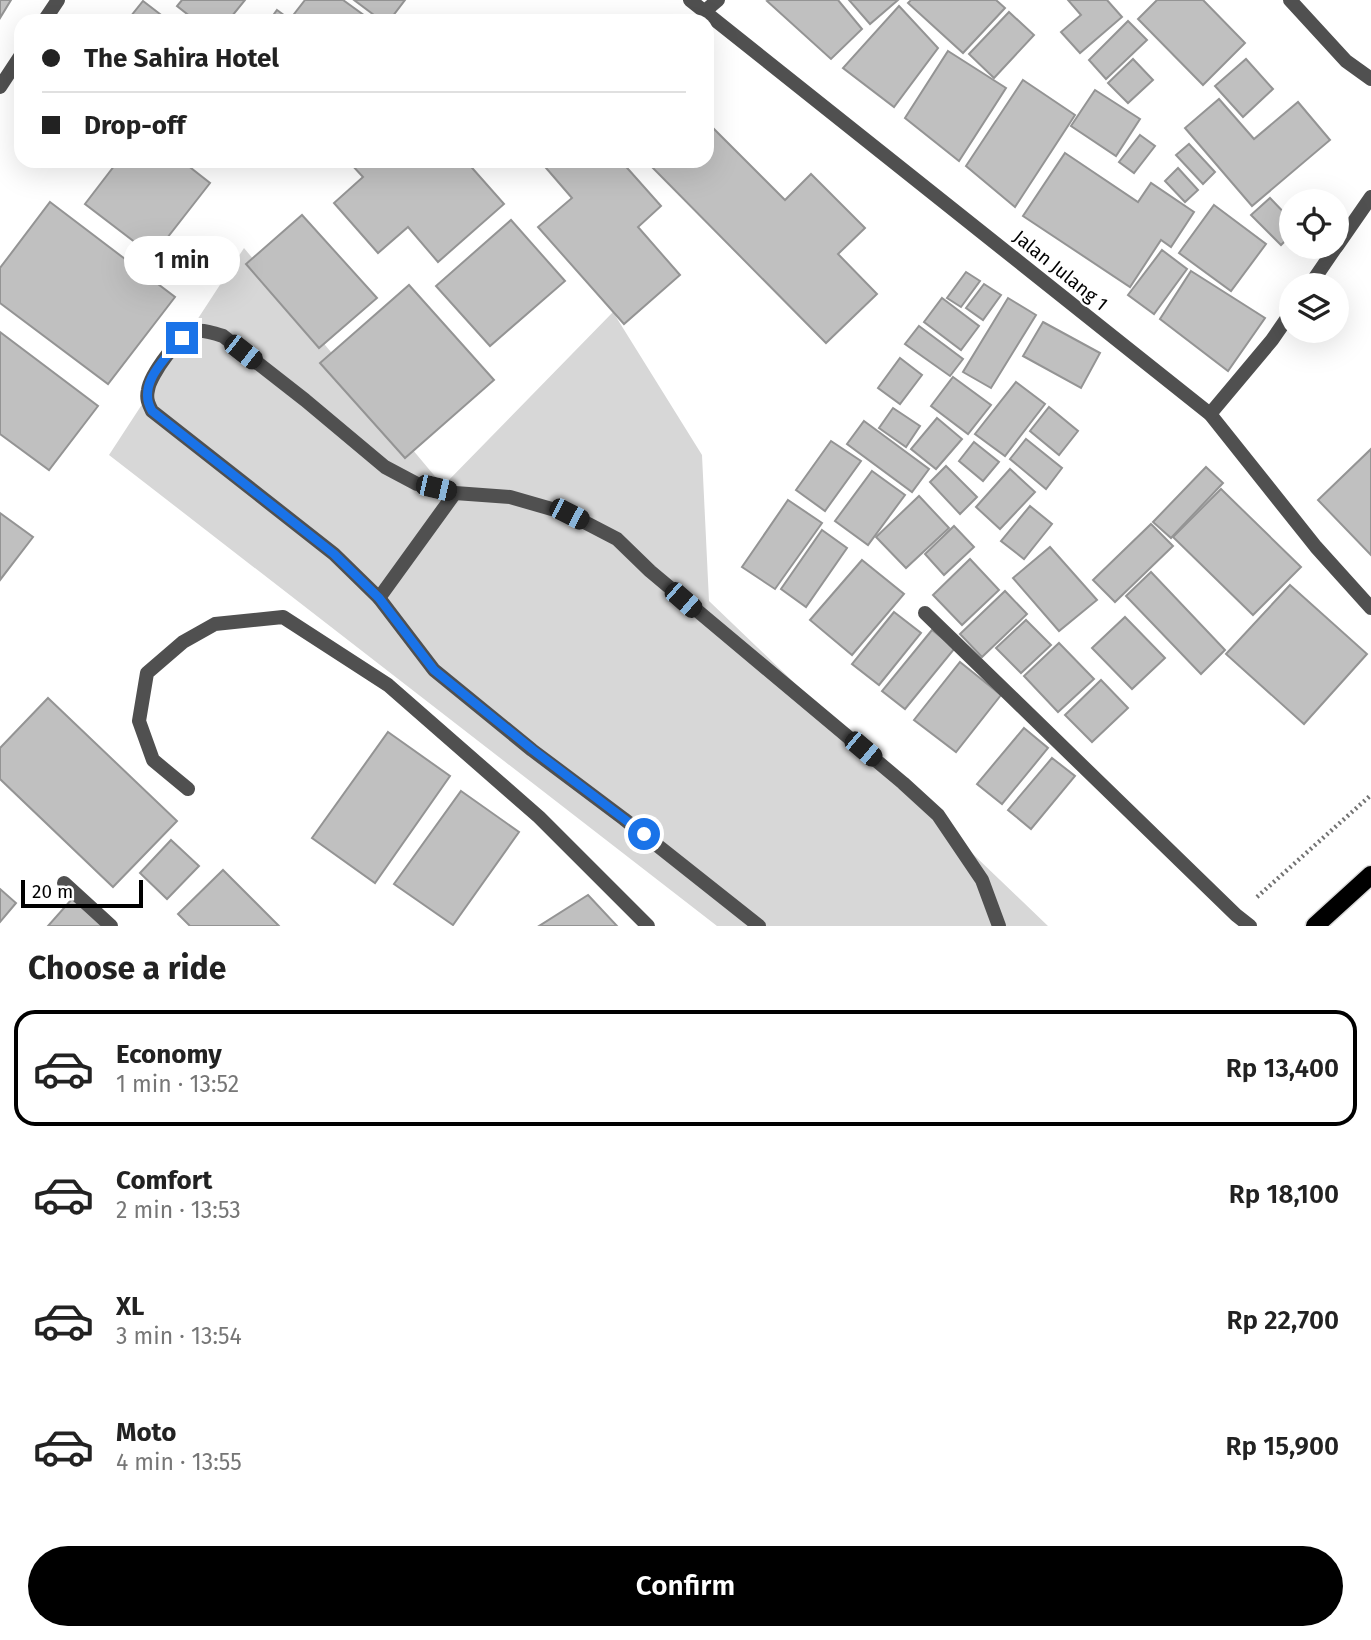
<!DOCTYPE html>
<html lang="en">
<head>
<meta charset="utf-8">
<style>
  :root { --surface:#fff; --page:#f2f2f2; --text:#222; --muted:#767676; --line:#e0e0e0; --accent:#000 }
  body { margin:0; font-family:"Fira Sans",sans-serif; background:var(--page); color:var(--text); height:100vh; display:flex; flex-direction:column; font-size:26px; white-space:nowrap }
  * { box-sizing:border-box; margin:0 }
  p { font-size:23px; color:var(--muted) }
  .icon { flex:none; width:38px; height:38px; fill:none; stroke:currentColor; stroke-width:2; stroke-linecap:round; stroke-linejoin:round }
  .map { position:relative; height:926px; overflow:hidden }
  .details { display:flex; flex-direction:column; background:var(--surface); flex:1 }
  .details>* { flex:none }
  .top-card { position:absolute; left:14px; top:14px; width:700px; height:154px; border-radius:21px; box-shadow:0 7px 28px #0002; display:grid; align-content:center; height:154px; padding:0 28px; background:var(--surface) }
  .fabs { position:absolute; left:1279px; top:189px; display:grid; gap:14px }
  .fabs a { display:grid; place-items:center; width:70px; height:70px; border-radius:50%; background:var(--surface); box-shadow:0 7px 28px #0002; font-size:35px }
  .scale { position:absolute; left:21px; bottom:18px; width:122px; box-sizing:border-box; padding-left:7px; border:4px solid #000; border-top:0; font-size:19px; line-height:24px; white-space:nowrap; color:#000; -webkit-text-stroke:5px #fff; paint-order:stroke }
  .end { position:absolute; width:32px; height:32px; margin:-16px; border:9px solid #1a73e8; background:#fff; box-shadow:0 0 0 4px #fff }
  .from { border-radius:50% }
  .bubble { position:absolute; height:49px; border-radius:24px; background:var(--surface); box-shadow:0 7px 28px #0002; font-size:23px; font-weight:600; line-height:49px; text-align:center }
  .car { position:absolute; width:21px; height:42px; margin:-21px -10px; border-radius:9px; box-shadow:0 0 5px 2px #0007; background:linear-gradient(#222 24%,#8ab4d8 0 40%,#222 0 76%,#8ab4d8 0 86%,#222 0) }
  .top-card b { display:flex; align-items:center; gap:24px; height:66px; font-size:26px }
  .top-card b+b { border-top:2px solid var(--line) }
  .top-card i { width:18px; height:18px; background:var(--text) }
  ul { padding:0; list-style:none }
  li { display:flex; align-items:center; gap:21px; height:116px; margin:0 14px 10px; padding:0 14px; border:4px solid transparent; border-radius:21px }
  li div { flex:1 }
  li b { display:block; font-size:26px }
  li em { font-style:normal; font-weight:600 }
  li.selected { border-color:var(--accent) }
  li>.icon { width:63px; height:63px; stroke-width:1.5 }
  h2 { padding:0 28px; font-size:32px; line-height:84px }
  .primary-button { display:flex; gap:14px; margin-top:auto; padding:14px 28px }
  .primary-button a { flex:1; height:80px; border-radius:42px; background:var(--accent); color:#fff; font-size:28px; font-weight:600; line-height:80px; text-align:center }
  .map>svg:first-child { display:block }
</style>
</head>
<body>
<div class="map">
<svg width="1371" height="926" viewBox="0 0 1371 926">
  <rect width="100%" height="100%" fill="#fff"/>
  <path fill="#d7d7d7" d="M244 248 443 486 613 312 702 455 709 601 1048 926H717L109 455Z"/>
  <g fill="#c0c0c0" stroke="#949494" stroke-width="2">
    <path d="M0 0H11L0 18Z"/>
    <path d="M182 0H245L228 21H196L177 6Z"/>
    <path d="M305 0H343L372 21H295L291 18Z"/>
    <path d="M354 0H405L389 21H382Z"/>
    <path d="M769 0H838L862 29 831 59 767 1Z"/>
    <path d="M849 0H898L870 24Z"/>
    <path d="M911 0H996L1005 8 963 53 908 3Z"/>
    <path d="M1068 0H1107L1122 17 1080 53 1061 32 1081 15Z"/>
    <path d="M1157 0H1203L1245 43 1203 85 1138 19Z"/>
    <path d="M143 1 169 21H127Z"/>
    <path d="M899 6 938 48 894 107 843 68Z"/>
    <path d="M277 10 292 21H269Z"/>
    <path d="M1009 12 1034 35 994 78 969 54Z"/>
    <path d="M1128 21 1147 40 1106 79 1089 60Z"/>
    <path d="M948 51 1006 88 959 161 905 118Z"/>
    <path d="M1133 59 1153 80 1128 103 1108 83Z"/>
    <path d="M1246 59 1273 89 1243 117 1215 86Z"/>
    <path d="M1023 80 1075 115 1015 207 966 166Z"/>
    <path d="M1095 90 1140 119 1116 156 1071 126Z"/>
    <path d="M1219 99 1254 139 1298 102 1330 140 1252 206 1185 128Z"/>
    <path d="M707 122 785 200 811 174 865 228 838 254 877 294 826 343 646 161H707Z"/>
    <path d="M1140 135 1155 146 1134 173 1119 162Z"/>
    <path d="M1189 144 1215 172 1203 184 1176 155Z"/>
    <path d="M1065 153 1138 202 1151 183 1194 212 1171 247 1161 240 1130 287 1023 216Z"/>
    <path d="M118 161H182L210 183 153 256 85 204Z"/>
    <path d="M354 161H466L504 204 438 262 408 227 378 253 334 203 363 177 351 164Z"/>
    <path d="M540 161H621L661 206 638 227 680 275 624 324 538 227 572 198Z"/>
    <path d="M1178 168 1198 190 1185 202 1165 181Z"/>
    <path d="M1270 198 1292 221V234L1281 245 1251 215Z"/>
    <path d="M50 202 175 297 108 384 0 303V268Z"/>
    <path d="M1214 205 1266 244 1231 291 1179 253Z"/>
    <path d="M302 215 377 298 319 348 246 264Z"/>
    <path d="M511 220 565 281 490 346 436 286Z"/>
    <path d="M1162 250 1187 269 1154 314 1128 295Z"/>
    <path d="M1191 271 1265 318 1228 371 1160 319Z"/>
    <path d="M966 272 980 281 961 307 947 298Z"/>
    <path d="M984 284 1001 295 983 320 966 308Z"/>
    <path d="M409 285 494 380 405 458 320 363Z"/>
    <path d="M942 298 979 326 961 350 924 322Z"/>
    <path d="M1008 298 1036 315 991 388 963 372Z"/>
    <path d="M1043 322 1100 353 1081 388 1023 356Z"/>
    <path d="M919 326 963 359 950 376 905 344Z"/>
    <path d="M0 332 98 406 49 470 0 434Z"/>
    <path d="M900 358 922 375 900 404 878 388Z"/>
    <path d="M953 377 991 405 968 434 931 406Z"/>
    <path d="M1016 382 1045 404 1005 456 975 434Z"/>
    <path d="M1049 407 1078 431 1059 455 1030 431Z"/>
    <path d="M893 408 920 426 906 447 879 428Z"/>
    <path d="M937 418 962 439 936 469 911 449Z"/>
    <path d="M864 421 929 469 912 492 847 444Z"/>
    <path d="M1026 439 1062 468 1046 489 1010 459Z"/>
    <path d="M831 441 861 461 825 511 796 490Z"/>
    <path d="M974 442 999 462 983 481 959 461Z"/>
    <path d="M1371 449V555L1318 500Z"/>
    <path d="M946 466 977 497 960 514 930 482Z"/>
    <path d="M1206 467 1223 483 1171 538 1153 522Z"/>
    <path d="M1010 469 1035 492 1000 529 976 507Z"/>
    <path d="M872 471 905 495 868 545 835 521Z"/>
    <path d="M1221 489 1301 567 1253 615 1173 537Z"/>
    <path d="M919 496 949 528 906 568 876 537Z"/>
    <path d="M788 500 822 523 775 589 742 567Z"/>
    <path d="M1030 506 1052 524 1024 559 1001 541Z"/>
    <path d="M0 513 33 537 0 580Z"/>
    <path d="M1151 524 1173 546 1115 602 1093 580Z"/>
    <path d="M954 526 974 547 944 575 925 554Z"/>
    <path d="M822 530 847 548 806 607 781 589Z"/>
    <path d="M1050 547 1097 600 1059 631 1013 578Z"/>
    <path d="M970 559 999 590 962 625 933 595Z"/>
    <path d="M862 560 904 594 852 655 810 620Z"/>
    <path d="M1151 572 1225 650 1201 674 1126 596Z"/>
    <path d="M1290 585 1367 654 1304 724 1226 654Z"/>
    <path d="M1005 591 1027 614 982 657 960 634Z"/>
    <path d="M894 612 921 633 879 685 852 664Z"/>
    <path d="M1125 617 1165 658 1132 689 1092 648Z"/>
    <path d="M1026 620 1051 645 1021 673 996 648Z"/>
    <path d="M932 630 955 648 905 709 882 691Z"/>
    <path d="M1059 643 1094 679 1058 712 1024 676Z"/>
    <path d="M960 662 1001 695 956 752 914 720Z"/>
    <path d="M1101 680 1128 708 1092 742 1065 715Z"/>
    <path d="M48 698 177 821 113 887 0 779V748Z"/>
    <path d="M1024 728 1048 748 1002 804 977 784Z"/>
    <path d="M388 732 450 776 375 883 312 838Z"/>
    <path d="M1052 758 1075 776 1031 829 1008 810Z"/>
    <path d="M461 791 519 832 453 925 394 884Z"/>
    <path d="M171 840 199 866 167 899 140 873Z"/>
    <path d="M223 870 279 926H190L178 914Z"/>
    <path d="M0 889 16 903 0 922Z"/>
    <path d="M588 895 617 926H539Z"/>
    <path d="M72 899 104 926H48Z"/>
  </g>
  <g fill="none" stroke-linecap="round" stroke-linejoin="round">
    <g stroke="#dbdbdb" stroke-width="21">
      <path id="primary" d="M1315 926 1371 875"/>
    </g>
    <path stroke="#727272" stroke-width="4.5" stroke-dasharray="2 3.5" stroke-linecap="butt" d="M1257 897 1371 795"/>
    <g stroke="#505050" stroke-width="14">
      <path d="M379 598 455 493"/>
      <path d="M188 789 153 760 139 721 147 673 183 642 215 624 283 617 388 685 539 817 648 926"/>
      <path d="M64 883 111 926"/>
      <path d="M759 926 624 819 532 750 434 670 379 598 334 554 152 411C148 403 146 398 148 390 150 375 180 333 195 331 205 330 214 333 223 336L305 400 385 467 417 484 455 493 510 497 569 514 617 539 650 571 903 783 938 815 982 880 999 926"/>
    </g>
    <g stroke="#505050" stroke-width="14">
      <path d="M690 0 1210 414 1316 547 1371 608"/>
      <path d="M1290 0 1346 61 1371 79"/>
      <path d="M705 11 718 0"/>
      <path d="M44 21 58 0"/>
      <path d="M0 87 21 55"/>
      <path d="M1337 246 1371 197"/>
      <path d="M1310 285 1336 247"/>
      <path d="M1210 414 1272 340 1292 311"/>
      <path d="M925 613 1236 915 1250 926"/>
    </g>
    <use href="#primary" stroke="#000" stroke-width="18"/>
  </g>
  <g fill="none" stroke-linecap="round" stroke-linejoin="round">
    <path stroke="#1a73e8" stroke-width="9" d="M182 338C166 358 136 384 152 411L334 554 379 598 434 670 533 750 644 834"/>
  </g>
  <g text-anchor="middle" stroke-width="5" stroke-linejoin="round" paint-order="stroke">
    <g font-size="19" fill="#000" stroke="#fff">
      <text transform="translate(1061 270) rotate(39)" y="7">Jalan Julang 1</text>
    </g>
  </g>
</svg>
<div class="fabs">
<a><svg class="icon" aria-label="locate" viewBox="0 0 24 24"><circle cx="12" cy="12" r="6"/><path d="M12 2v4M12 18v4M2 12h4M18 12h4"/></svg></a>
<a><svg class="icon" aria-label="layers" viewBox="0 0 24 24"><path d="M12 4l9 5-9 5-9-5zM3 14l9 5 9-5"/></svg></a>
</div>
<div class="scale">20 m</div>
<i class="end from" style="left:644px;top:834px"></i>
<i class="end" style="left:182px;top:338px"></i>
<div class="bubble" style="left:124px;top:236px;width:116px">1 min</div>
<i class="car" style="left:243px;top:352px;rotate:128deg"></i>
<i class="car" style="left:436px;top:488px;rotate:103deg"></i>
<i class="car" style="left:569px;top:514px;rotate:117deg"></i>
<i class="car" style="left:683px;top:600px;rotate:131deg"></i>
<i class="car" style="left:863px;top:749px;rotate:130deg"></i>
<div class="top-card">
<b><i class="from"></i>The Sahira Hotel</b>
<b><i></i>Drop-off</b>
</div>
</div>
<section class="details">
<h2>Choose a ride</h2>
<ul>
<li class="selected"><svg class="icon" aria-label="car" viewBox="0 0 24 24"><path d="M5 17H2v-5l4-1 3-4h7l3 4 3 1v5h-3M9 17h6M6 11h13"/><circle cx="7" cy="17" r="2"/><circle cx="17" cy="17" r="2"/></svg><div><b>Economy</b><p>1 min · 13:52</p></div><em>Rp 13,400</em></li>
<li><svg class="icon" aria-label="car" viewBox="0 0 24 24"><path d="M5 17H2v-5l4-1 3-4h7l3 4 3 1v5h-3M9 17h6M6 11h13"/><circle cx="7" cy="17" r="2"/><circle cx="17" cy="17" r="2"/></svg><div><b>Comfort</b><p>2 min · 13:53</p></div><em>Rp 18,100</em></li>
<li><svg class="icon" aria-label="car" viewBox="0 0 24 24"><path d="M5 17H2v-5l4-1 3-4h7l3 4 3 1v5h-3M9 17h6M6 11h13"/><circle cx="7" cy="17" r="2"/><circle cx="17" cy="17" r="2"/></svg><div><b>XL</b><p>3 min · 13:54</p></div><em>Rp 22,700</em></li>
<li><svg class="icon" aria-label="car" viewBox="0 0 24 24"><path d="M5 17H2v-5l4-1 3-4h7l3 4 3 1v5h-3M9 17h6M6 11h13"/><circle cx="7" cy="17" r="2"/><circle cx="17" cy="17" r="2"/></svg><div><b>Moto</b><p>4 min · 13:55</p></div><em>Rp 15,900</em></li>
</ul>
<div class="primary-button"><a>Confirm</a></div>
</section>
</body>
</html>
